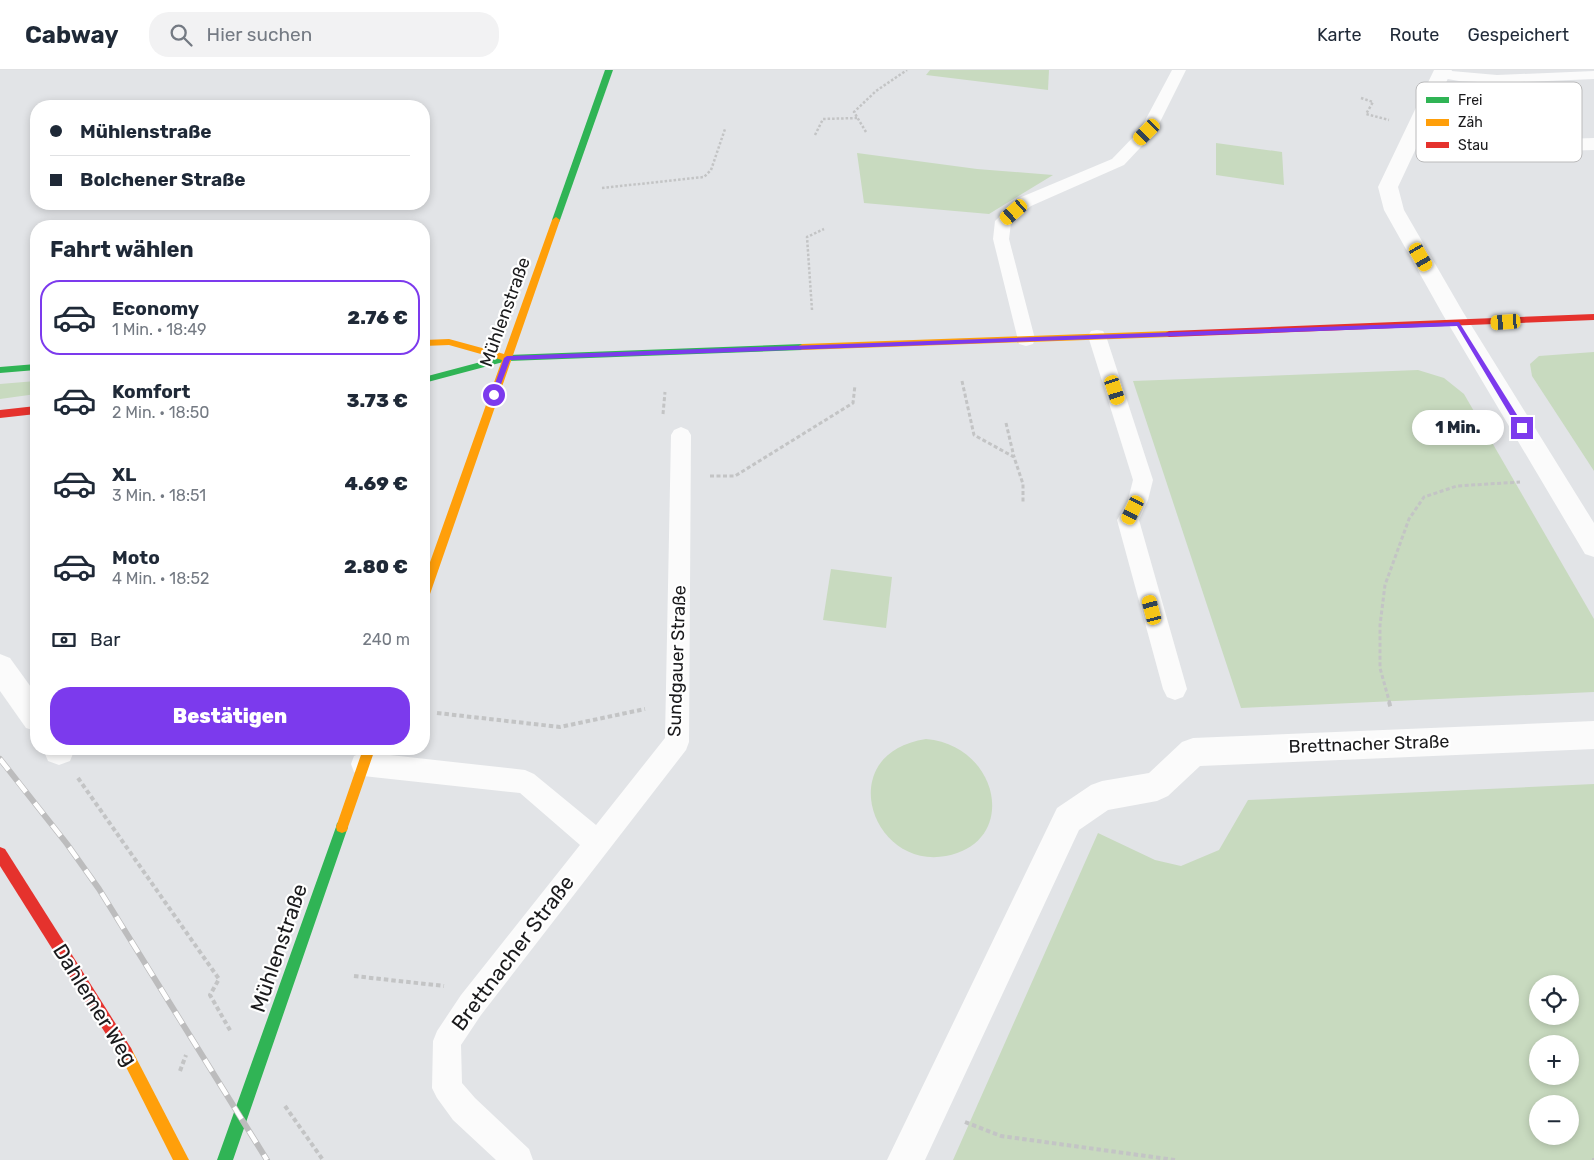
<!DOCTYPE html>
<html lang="de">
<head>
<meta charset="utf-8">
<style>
  :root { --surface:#fff; --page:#f2f2f3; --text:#1f2937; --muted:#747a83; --line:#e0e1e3; --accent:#7c3aed }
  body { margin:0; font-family:Rubik,sans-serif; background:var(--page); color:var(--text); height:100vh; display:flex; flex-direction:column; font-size:19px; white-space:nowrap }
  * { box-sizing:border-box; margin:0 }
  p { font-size:16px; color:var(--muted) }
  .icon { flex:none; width:28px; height:28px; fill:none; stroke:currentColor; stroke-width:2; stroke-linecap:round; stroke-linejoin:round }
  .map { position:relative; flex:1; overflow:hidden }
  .sheet { position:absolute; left:30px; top:150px; width:400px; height:535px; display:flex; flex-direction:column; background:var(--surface); border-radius:20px; box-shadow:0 2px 8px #0003 }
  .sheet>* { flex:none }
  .hud { position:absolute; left:30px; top:30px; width:400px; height:110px; border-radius:20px; box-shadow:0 2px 8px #0003; display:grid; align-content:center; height:110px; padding:0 20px; background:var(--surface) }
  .buttons { position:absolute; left:1529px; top:905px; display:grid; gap:10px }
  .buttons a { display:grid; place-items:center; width:50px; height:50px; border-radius:50%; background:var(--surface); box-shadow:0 2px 8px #0003; font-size:25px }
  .end { position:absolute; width:22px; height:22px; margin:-11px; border:6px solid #7c3aed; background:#fff; box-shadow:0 0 0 2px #fff }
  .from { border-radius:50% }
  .bubble { position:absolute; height:35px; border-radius:18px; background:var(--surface); box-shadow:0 2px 8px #0003; font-size:16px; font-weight:800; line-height:35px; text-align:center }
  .car { position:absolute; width:15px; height:30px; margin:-15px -8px; border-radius:6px; box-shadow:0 0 4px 1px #0007; background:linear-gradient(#f5c518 24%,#345 0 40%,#f5c518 0 76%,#345 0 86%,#f5c518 0) }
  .hud b { display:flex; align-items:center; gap:18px; height:48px; font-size:19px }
  .hud b+b { border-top:1px solid var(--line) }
  .hud i { width:12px; height:12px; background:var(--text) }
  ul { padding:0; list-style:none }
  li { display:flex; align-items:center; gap:15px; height:75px; margin:0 10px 8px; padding:0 10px; border:2px solid transparent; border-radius:20px }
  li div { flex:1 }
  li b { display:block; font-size:19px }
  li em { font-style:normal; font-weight:800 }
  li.on { border-color:var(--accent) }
  li>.icon { width:45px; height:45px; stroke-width:1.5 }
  h2 { padding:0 20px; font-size:22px; line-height:60px }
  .pay { display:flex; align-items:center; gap:12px; height:55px; padding:0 20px; font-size:19px }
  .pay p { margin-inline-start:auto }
  .cta { display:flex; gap:10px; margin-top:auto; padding:10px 20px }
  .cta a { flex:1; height:58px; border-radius:20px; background:var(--accent); color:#fff; font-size:20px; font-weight:800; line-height:58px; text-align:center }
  header { display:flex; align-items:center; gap:30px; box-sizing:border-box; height:70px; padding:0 25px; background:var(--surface); border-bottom:1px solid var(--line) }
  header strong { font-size:24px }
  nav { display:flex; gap:28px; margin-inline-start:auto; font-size:18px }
  .search { width:350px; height:45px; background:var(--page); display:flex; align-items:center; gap:12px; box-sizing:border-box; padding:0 18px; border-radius:20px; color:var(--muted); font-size:19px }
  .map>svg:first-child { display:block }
</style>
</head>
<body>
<header>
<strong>Cabway</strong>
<div class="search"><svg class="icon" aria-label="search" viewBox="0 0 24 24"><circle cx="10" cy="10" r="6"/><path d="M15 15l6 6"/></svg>Hier suchen</div>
<nav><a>Karte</a><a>Route</a><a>Gespeichert</a></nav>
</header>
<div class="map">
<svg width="1594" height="1090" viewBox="0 0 1594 1090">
  <rect width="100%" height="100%" fill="#e2e4e7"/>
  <g fill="#c8dabf" fill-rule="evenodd">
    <path d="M930 0H1049L1048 20 926 5Z"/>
    <path d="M1216 73 1282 82 1284 115 1216 105Z"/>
    <path d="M857 83 977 99 1053 105 989 144 864 133Z"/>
    <path d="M1594 282V401L1532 306 1530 294 1539 286Z"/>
    <path d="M1418 300 1444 308 1464 324 1594 549V622L1241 638 1133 311Z"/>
    <path d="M36 311V324L0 329V314Z"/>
    <path d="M831 499 892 507 886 558 823 550Z"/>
    <path d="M926 669C999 675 1020 772 946 786 871 800 832 683 926 669Z"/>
    <path d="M1594 714V1090H953L1098 763 1155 790 1181 796 1219 780 1248 730ZM1538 914H1570V946H1538ZM1538 974H1570V1006H1538ZM1538 1034H1570V1066H1538Z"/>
  </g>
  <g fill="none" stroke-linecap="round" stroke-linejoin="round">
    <g stroke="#c3c4c5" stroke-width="2.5" stroke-dasharray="2.5 2" stroke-linecap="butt">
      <path d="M1361 28 1373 32 1366 44 1389 50"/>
      <path d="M866 62 854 42 876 21 907 0"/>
      <path d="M815 65 823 49 857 48"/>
      <path d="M602 118 704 107 711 100 725 59"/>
      <path d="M812 240 807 167 824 159"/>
    </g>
    <g stroke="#c3c4c5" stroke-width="3" stroke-dasharray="4 2.5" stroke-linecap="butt">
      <path d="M962 311 974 365 1014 387 1023 414V434"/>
      <path d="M663 344 665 322"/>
      <path d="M1006 353 1014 387"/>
      <path d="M710 406H735L853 333 855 315"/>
      <path d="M1390 634 1380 598V555L1385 515 1409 449 1424 427 1457 416 1520 412"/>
    </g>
    <g stroke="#c3c4c5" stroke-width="4" stroke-dasharray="4.5 3" stroke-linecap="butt">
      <path d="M1389 632 1391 639"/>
      <path d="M437 643 560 657 645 639"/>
      <path d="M78 708 219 909 210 925 231 962"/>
      <path d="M354 906 444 916"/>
      <path d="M180 1001 186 985"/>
      <path d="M285 1036 323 1090"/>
      <path d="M965 1052 1001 1066 1175 1090"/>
      <path d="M1592 1090H1594"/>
    </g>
    <g fill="#fbfbfb" fill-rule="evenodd">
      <path d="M1172 0H1186L1155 62 1124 95 1031 136 1011 153 1009 169 1035 269 1033 274 1026 276 1019 274 993 169 995 151 1019 128 1112 89 1140 60Z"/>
      <path d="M1440 0 1497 5 1594 1V9L1497 13 1459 11 1436 7 1434 4Z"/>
      <path d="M1097 260 1103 261 1106 266 1153 410 1148 430 1139 450 1187 619 1183 627 1175 630 1167 627 1163 619 1117 450 1128 430 1133 410 1088 266 1091 261Z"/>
      <path d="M681 357 688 360 691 365 689 672 686 680 481 945 461 975 462 1013 475 1028 529 1079 533 1090H496L453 1050 437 1028 432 1018 433 971 437 961 461 925 580 775 520 723 363 706 354 702 351 694 354 686 363 682 525 700 534 704 596 755 665 668 671 365 674 360Z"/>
    </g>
    <g fill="#fbfbfb" fill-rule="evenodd">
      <path d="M1434 0H1452L1424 59 1464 72 1594 68V80L1462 84 1420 70 1398 117 1404 140 1463 242 1594 453V487L1585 484 1443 245 1384 140 1378 117Z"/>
      <path d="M0 584 10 588 36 624V661L26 658 0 621Z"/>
      <path d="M1594 651V679L1200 696 1168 726 1157 731 1108 740 1079 760 925 1090H887L1057 738 1091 715 1102 711 1149 703 1182 672 1193 668Z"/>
      <path d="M43 679H73L74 681 70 691 59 695 48 691Z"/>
    </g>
    <g fill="#30b455" fill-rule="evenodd">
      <path d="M605 0H613L560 150 559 152H553L552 150Z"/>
      <path d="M802 274 807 277 802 280 507 291 424 313V307L507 285Z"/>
      <path d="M36 294V300L0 303V297Z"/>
      <path d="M342 751 347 753 348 757 233 1090H217L336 757 337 753Z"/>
    </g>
    <g fill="#ff9f0a" fill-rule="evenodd">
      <path d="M556 147 560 150 430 524 428 527 424 529V509L502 290 449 275 424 276V270L449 269 504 284 552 150Z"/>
      <path d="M1169 261 1174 264 1169 267 802 280 797 277 802 274Z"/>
      <path d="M363 679H375L348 757 347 761 342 763 337 761 336 757Z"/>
      <path d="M126 976 131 978 189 1090H173L119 983 121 978Z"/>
    </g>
    <g fill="#e5322d" fill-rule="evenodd">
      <path d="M1594 244V250L1169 267 1164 264 1169 261Z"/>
      <path d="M36 336V344L0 348V340Z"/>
      <path d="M0 777 5 779 131 978 133 983 131 988 126 990 121 988 0 796Z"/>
    </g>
    <g stroke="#bcbcbd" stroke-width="6">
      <path id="rail" d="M0 689 67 774 99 819 267 1090"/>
    </g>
    <use href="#rail" stroke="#fff" stroke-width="4.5" stroke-dasharray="14" stroke-linecap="butt"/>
  </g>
  <path fill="#7c3aed" d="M1459 252 1524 356V360H1519L1457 256 510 290 497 325 494 327 491 325 504 288 507 286Z"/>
  <g text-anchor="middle" stroke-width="4.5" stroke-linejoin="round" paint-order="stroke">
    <g font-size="18" fill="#1a1a1c" stroke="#fff">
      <text transform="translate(505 242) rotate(-70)" y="6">Mühlenstraße</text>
      <text transform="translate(677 591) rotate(-88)" y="6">Sundgauer Straße</text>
      <text transform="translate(1369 674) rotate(-2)" y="6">Brettnacher Straße</text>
    </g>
    <g font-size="21" fill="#1a1a1c" stroke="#fff">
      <text transform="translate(279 878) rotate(-71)" y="7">Mühlenstraße</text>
      <text transform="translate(513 883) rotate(-53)" y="7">Brettnacher Straße</text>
      <text transform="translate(95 935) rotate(58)" y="7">Dahlemer Weg</text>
    </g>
  </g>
  <rect x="1416" y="12" width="166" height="80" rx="8" fill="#fff" stroke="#bababb" stroke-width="1"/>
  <rect x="1426" y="27" width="23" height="6" fill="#30b455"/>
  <rect x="1426" y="49" width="23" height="7" fill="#ff9f0a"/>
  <rect x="1426" y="72" width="23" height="6" fill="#e5322d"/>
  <g font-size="14" fill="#1a1a1c">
    <text x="1458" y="35">Frei</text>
    <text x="1458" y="57">Zäh</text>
    <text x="1458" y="80">Stau</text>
  </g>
</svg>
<div class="buttons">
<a><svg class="icon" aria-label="locate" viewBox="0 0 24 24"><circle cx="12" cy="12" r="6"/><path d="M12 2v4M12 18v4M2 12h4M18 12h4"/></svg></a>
<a>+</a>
<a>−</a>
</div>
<i class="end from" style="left:494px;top:325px"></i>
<i class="end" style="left:1522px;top:358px"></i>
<div class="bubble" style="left:1412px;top:340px;width:92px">1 Min.</div>
<i class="car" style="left:1147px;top:62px;rotate:225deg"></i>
<i class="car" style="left:1014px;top:142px;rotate:229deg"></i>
<i class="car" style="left:1421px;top:187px;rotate:150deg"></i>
<i class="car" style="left:1506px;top:252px;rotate:266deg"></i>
<i class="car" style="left:1115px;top:320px;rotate:162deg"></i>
<i class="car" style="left:1133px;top:440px;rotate:206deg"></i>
<i class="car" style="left:1152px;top:540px;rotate:345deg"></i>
<div class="hud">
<b><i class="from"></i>Mühlenstraße</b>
<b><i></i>Bolchener Straße</b>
</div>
<section class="sheet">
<h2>Fahrt wählen</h2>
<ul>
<li class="on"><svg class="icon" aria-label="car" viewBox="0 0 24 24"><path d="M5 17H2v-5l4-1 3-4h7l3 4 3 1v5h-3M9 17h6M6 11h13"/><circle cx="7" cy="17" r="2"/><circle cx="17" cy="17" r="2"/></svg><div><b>Economy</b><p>1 Min. · 18:49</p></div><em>2.76 €</em></li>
<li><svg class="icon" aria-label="car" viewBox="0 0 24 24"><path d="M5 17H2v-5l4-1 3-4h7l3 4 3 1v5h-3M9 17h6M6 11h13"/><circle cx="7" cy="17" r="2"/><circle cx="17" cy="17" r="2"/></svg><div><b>Komfort</b><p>2 Min. · 18:50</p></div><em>3.73 €</em></li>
<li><svg class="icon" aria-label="car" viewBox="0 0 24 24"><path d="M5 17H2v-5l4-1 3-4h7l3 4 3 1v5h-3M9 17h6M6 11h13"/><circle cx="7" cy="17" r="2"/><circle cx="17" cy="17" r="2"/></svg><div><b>XL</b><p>3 Min. · 18:51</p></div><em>4.69 €</em></li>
<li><svg class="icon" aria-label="car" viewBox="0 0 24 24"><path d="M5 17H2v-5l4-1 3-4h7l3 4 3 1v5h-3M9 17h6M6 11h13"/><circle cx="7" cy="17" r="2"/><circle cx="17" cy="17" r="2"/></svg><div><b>Moto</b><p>4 Min. · 18:52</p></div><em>2.80 €</em></li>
</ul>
<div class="pay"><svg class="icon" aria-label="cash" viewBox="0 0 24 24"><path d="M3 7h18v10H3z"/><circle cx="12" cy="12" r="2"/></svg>Bar<p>240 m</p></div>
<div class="cta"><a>Bestätigen</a></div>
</section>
</div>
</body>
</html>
